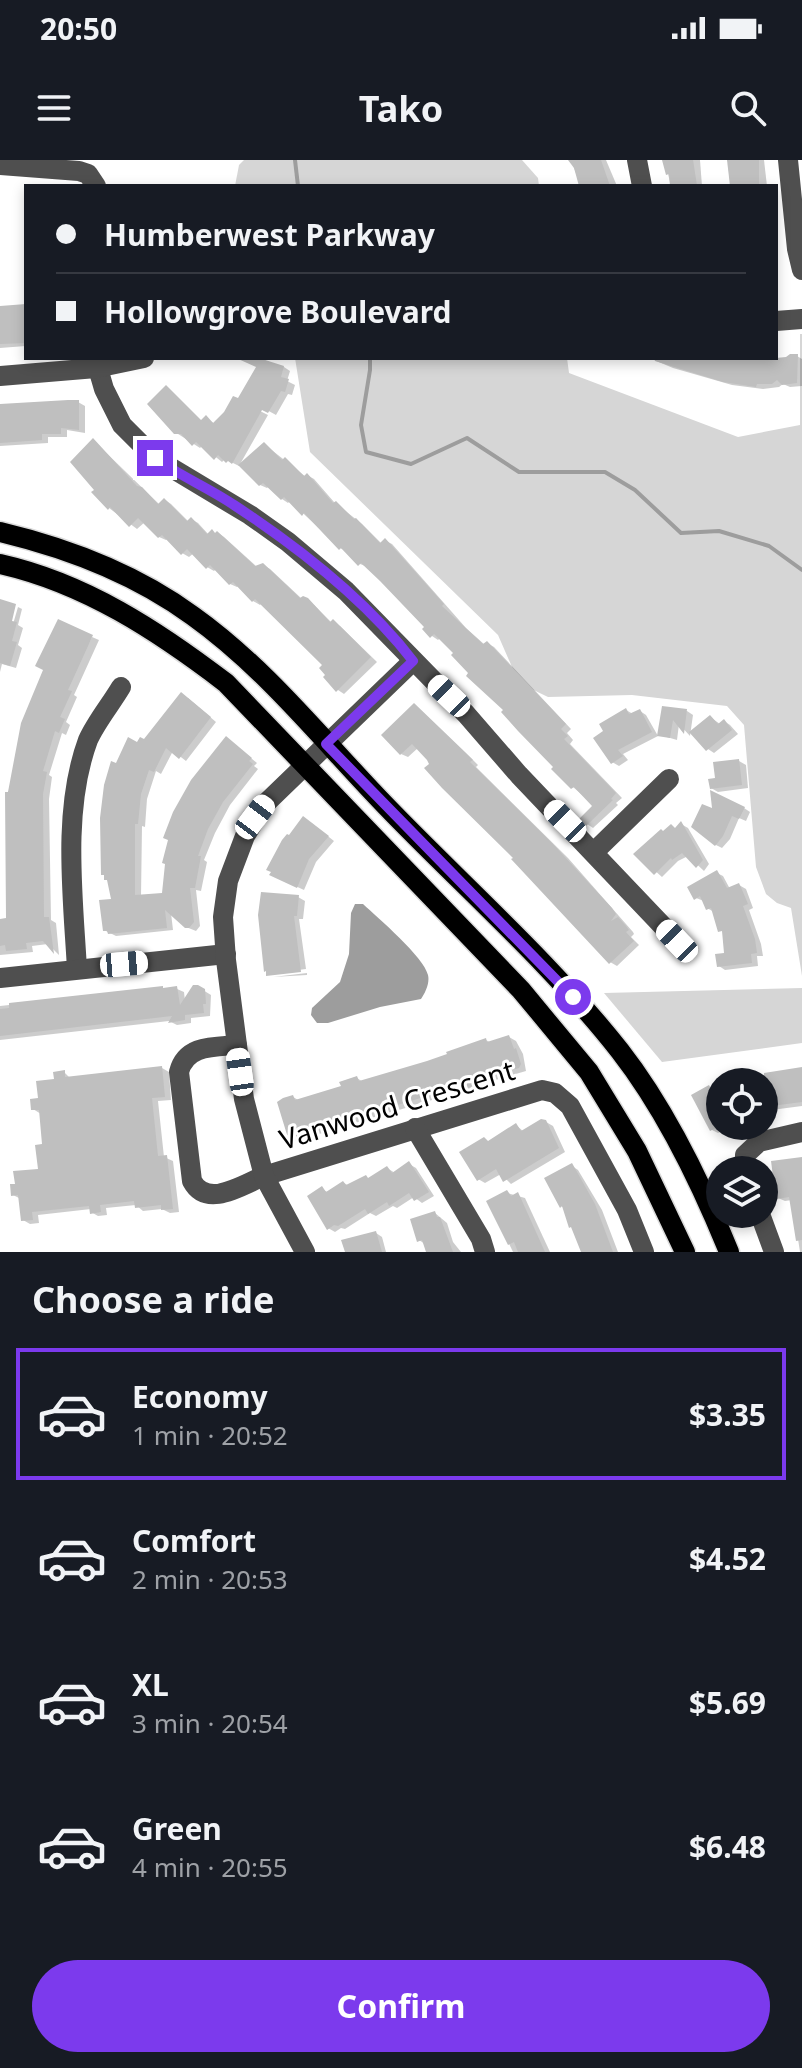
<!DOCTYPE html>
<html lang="en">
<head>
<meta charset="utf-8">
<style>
  :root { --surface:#171b24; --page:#242831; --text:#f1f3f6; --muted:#9ea1a6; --line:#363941; --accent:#7c3aed }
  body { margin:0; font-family:"Noto Sans",sans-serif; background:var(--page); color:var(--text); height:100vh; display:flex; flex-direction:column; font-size:30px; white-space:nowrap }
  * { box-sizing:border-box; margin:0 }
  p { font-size:26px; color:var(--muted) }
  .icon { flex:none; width:44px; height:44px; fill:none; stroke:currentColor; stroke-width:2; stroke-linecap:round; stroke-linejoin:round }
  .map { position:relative; height:1092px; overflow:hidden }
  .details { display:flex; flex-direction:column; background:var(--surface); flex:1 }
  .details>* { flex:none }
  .guide { position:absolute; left:24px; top:24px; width:754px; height:176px; border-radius:0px; box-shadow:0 4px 12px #0003; display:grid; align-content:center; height:176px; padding:0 32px; background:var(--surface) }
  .buttons { position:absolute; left:706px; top:908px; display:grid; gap:16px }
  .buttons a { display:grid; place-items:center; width:72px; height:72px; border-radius:50%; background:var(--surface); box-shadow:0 4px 12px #0003; font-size:40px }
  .end { position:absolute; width:36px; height:36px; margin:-18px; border:10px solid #7c3aed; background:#fff; box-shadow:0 0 0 4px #fff }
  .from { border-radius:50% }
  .car { position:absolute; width:24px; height:48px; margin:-24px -12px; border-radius:10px; box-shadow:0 0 6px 2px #0007; background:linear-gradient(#fff 24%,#345 0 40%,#fff 0 76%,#345 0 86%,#fff 0) }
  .guide b { display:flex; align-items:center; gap:28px; height:76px; font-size:30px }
  .guide b+b { border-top:2px solid var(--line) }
  .guide i { width:20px; height:20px; background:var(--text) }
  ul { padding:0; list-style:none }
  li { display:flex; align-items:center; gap:24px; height:132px; margin:0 16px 12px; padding:0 16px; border:4px solid transparent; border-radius:0px }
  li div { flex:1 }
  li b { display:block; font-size:30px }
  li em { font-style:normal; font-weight:700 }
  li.active { border-color:var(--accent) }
  li>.icon { width:72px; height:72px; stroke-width:1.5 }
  h2 { padding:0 32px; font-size:36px; line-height:96px }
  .action { display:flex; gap:16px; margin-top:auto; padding:16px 32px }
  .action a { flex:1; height:92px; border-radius:48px; background:var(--accent); color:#fff; font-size:32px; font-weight:700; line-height:92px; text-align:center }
  .status { display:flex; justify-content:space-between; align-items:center; height:56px; padding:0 40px; background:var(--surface); direction:ltr }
  .status svg { height:22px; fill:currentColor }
  header { display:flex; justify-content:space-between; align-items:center; height:104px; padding:0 32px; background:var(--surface); font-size:36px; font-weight:700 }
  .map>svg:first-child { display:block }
</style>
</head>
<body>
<div class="status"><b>20:50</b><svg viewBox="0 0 49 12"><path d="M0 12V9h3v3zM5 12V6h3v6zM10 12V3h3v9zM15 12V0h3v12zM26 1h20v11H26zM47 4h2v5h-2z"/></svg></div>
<header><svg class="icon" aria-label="menu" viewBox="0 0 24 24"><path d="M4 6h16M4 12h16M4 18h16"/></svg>Tako<svg class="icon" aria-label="search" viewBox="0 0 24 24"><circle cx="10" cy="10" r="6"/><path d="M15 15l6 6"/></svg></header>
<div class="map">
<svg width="802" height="1092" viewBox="0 0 802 1092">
  <rect width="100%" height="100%" fill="#fff"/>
  <g fill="#d6d6d6">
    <path d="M244 0H522L538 18 539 26H235L239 5Z"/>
    <path d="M800 174H802V816L791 748 777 743 766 734 756 707 744 565 727 546 632 535 548 537 519 523 498 475 310 292 295 198H567L569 213 738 277 800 265Z"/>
    <path d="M802 828V883L662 902 604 833Z"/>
  </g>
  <path fill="#9d9d9d" d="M355 744H363C378 758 424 797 428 815 430 823 425 833 421 839L380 847 328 863H317L311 855 312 848 340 822 349 794 351 753Z"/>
  <g fill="#0003">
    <path d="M571 0H606L617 26H581Z"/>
    <path d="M668 0H700L702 26H671L665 2Z"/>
    <path d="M729 0H764L767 26H732Z"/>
    <path d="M26 146V186L0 188V147Z"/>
    <path d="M797 196 802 199V226L790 227 783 224 779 227 763 229 732 225 673 208 649 198 787 199Z"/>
    <path d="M240 198H252L284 207 290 211 287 221 295 225 292 235 288 234 276 255 254 243 252 247 268 255 239 306 225 299 222 302 202 286 200 288 175 272 166 227 202 262 206 258 215 264 239 241 258 207Z"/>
    <path d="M78 242 85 246V273L67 270V277H48V283L0 286V248Z"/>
    <path d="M94 281 160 345 165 340 171 344 189 362 191 359 198 363 209 375 218 373 224 377 257 407 263 405 270 409 302 439 314 445 332 463 340 466 377 502 344 534 338 530 325 505 262 443 260 445 253 441 239 425 237 427 230 424 216 409 214 411 207 407 194 393 189 397 182 393 168 378 166 380 159 377 145 362 137 369 109 348Z"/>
    <path d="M264 284 306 317 307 315 314 319 334 342 362 364 382 384 386 381 392 384 466 468 485 485 487 483 494 487 571 569 567 573 573 580 570 584 622 638 616 643 618 645 593 668 587 664 595 646 573 627 456 493 441 477 438 480 432 476 427 467 368 407 360 404 347 391 340 388 290 341 288 343 282 339 269 326 267 328 260 325Z"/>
    <path d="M0 441 11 471 18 447 22 449 18 465 23 468 18 485 22 488 16 508 2 504 0 512Z"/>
    <path d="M92 477 99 480 74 535 77 537 66 562 70 565 66 575 62 573 49 615 52 617 49 639 51 760 56 763 59 795 48 784 32 786 33 792 0 795V761L8 760 7 634Z"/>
    <path d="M188 538 216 562 186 601 173 591 161 614 156 611 147 639 145 667 142 666 141 737 164 735 233 583 257 603 254 606 258 609 230 645 215 673 204 700 207 702 201 731 196 730 200 766 196 771 186 767 171 753 173 770 116 776 104 770 114 741 117 605Z"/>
    <path d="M414 546 471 598 478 605 476 607 568 698 633 772 634 774 631 777 639 785 617 806 610 802 418 588 408 597 401 594Z"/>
    <path d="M663 548 687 551 693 555 690 576 679 564 677 580 660 575Z"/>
    <path d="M626 550 633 554 640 551 646 555 658 576 623 594 628 600 619 606 612 602Z"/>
    <path d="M710 557 720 564 724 561 730 565 738 574 714 593 708 589Z"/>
    <path d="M739 601 746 605 748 628 718 632 711 628Z"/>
    <path d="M744 648 750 652 746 661 739 658 730 679 722 688 716 685 714 652Z"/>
    <path d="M310 662 334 681 316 702 304 730 278 718 273 712Z"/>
    <path d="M681 664 688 668 709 704 704 711 688 696 678 701 662 717 636 694 664 673 677 669Z"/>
    <path d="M717 713 723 716 730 729 739 725 746 729 753 748 749 750 761 784 763 796H757L758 806 725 810 719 806 726 795 724 772 720 770 714 752 707 748 704 741 696 738Z"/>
    <path d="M298 737 305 741 303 759H299L306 809 268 814Z"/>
    <path d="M307 813V815L273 817Z"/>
    <path d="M198 827 211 835 210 856 191 858V863L177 865 169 861 0 880V846L163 828 177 829 184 832 185 841Z"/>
    <path d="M509 877 516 881 523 894 526 911 492 921V926L467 933 462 931 296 981 290 977 293 937 300 941 343 927 357 918 363 922 427 903 486 880 491 883Z"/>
    <path d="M162 908 169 912 171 940 158 941 164 997 173 1001 179 1052 170 1053 162 1049 143 1051 136 1045 106 1048 107 1055 98 1056 91 1052V1049L38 1055 39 1063 30 1064 23 1060 21 1039 13 1035 40 1011 45 986 41 954 33 949 56 921 64 912 71 919Z"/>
    <path d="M802 909V946L764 951V922H752L751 917Z"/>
    <path d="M709 928 716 932 720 940V966H732L718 973 712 970Z"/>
    <path d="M546 962 553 966 565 992 511 1024 501 1014 485 1023 478 1019 489 982 516 965 524 972Z"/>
    <path d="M802 999V1092H800L792 1040 785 1041 778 1038Z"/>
    <path d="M409 1004 416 1008 434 1036 422 1043 414 1037 397 1048 393 1046 376 1056 370 1053 345 1069 341 1068 335 1072 328 1068 322 1029 329 1033 344 1023 349 1026 370 1019 387 1008 395 1013Z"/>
    <path d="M572 1006 578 1010 602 1050 618 1092H582L566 1049 561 1046Z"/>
    <path d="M507 1033 525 1038 550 1092H513L489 1042Z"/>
    <path d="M435 1053 447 1063 453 1082 461 1092H428L425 1084 419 1080Z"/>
    <path d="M376 1073 382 1077 386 1092H347Z"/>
  </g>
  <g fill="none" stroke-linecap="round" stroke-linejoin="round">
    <g stroke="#9d9d9d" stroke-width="4">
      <path d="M295 0 298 26"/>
      <path d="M370 198V210L361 265 366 292 411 304 467 278 519 312H605L635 330 681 373 719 371 769 386 802 410"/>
    </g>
  </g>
  <g fill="#bfbfbf">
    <path d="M568 0H601L610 26H579L574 8Z"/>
    <path d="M662 0H693L697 26H670L669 14 666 15Z"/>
    <path d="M727 0H759V26H730Z"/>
    <path d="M26 144V183L0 184V146Z"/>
    <path d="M790 194H798L797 223 782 225 777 220 772 224H757L756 227 723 222 655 201V198H776L786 197Z"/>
    <path d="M236 198H259L284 206 281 217 289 219 285 232 281 231 268 253 262 250 232 304 228 301 226 303 218 295 214 300 196 282 192 286 181 274H174L147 244 166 225 201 260 206 255 213 263 224 252 233 236 238 238 256 207Z"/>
    <path d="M68 240H79V270L61 268V274H42V280L0 283V244Z"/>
    <path d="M93 278 137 326 142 327 158 344 164 338 187 361 191 357 207 374 212 369 215 373 217 371 255 406 263 403 300 438 303 436 308 438 330 462 333 459 371 497 336 532 323 517 325 515 319 508 322 505 255 439 252 442 233 422 229 425 210 405 206 409 187 389 181 395 162 375 158 378 138 358 129 367 110 347 108 350 91 332 94 330 70 302Z"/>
    <path d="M264 282 282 300 285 297 304 316 307 313 333 343 336 341 354 359 356 358 380 383 385 378 444 444 442 446 483 484 487 481 566 564 561 569 568 576 564 579 616 633 611 639 613 640 586 666 579 659 592 646 574 627 571 629 551 609 553 607 518 571 501 552 503 550 466 516 468 513 451 495 453 493 434 474 430 478 422 469 424 467 380 421 361 403 358 406 341 388 339 390 304 353 302 356 284 337 281 340 263 323 259 326 238 305Z"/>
    <path d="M0 439 16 444 12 461 17 462 12 481 17 482 10 506 0 503Z"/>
    <path d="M58 459 93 475 68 530 72 531 60 557 65 559 59 573 55 571 43 611 47 612 43 634 44 757H49L54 794 43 781 26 783 27 789 6 791 5 785 0 786V759L6 758 5 632H8L21 563 43 510 35 506Z"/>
    <path d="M181 532 211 557 179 599 166 588 154 612 149 610 141 634 138 664H135V735L162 733 165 704 162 703 168 680 163 678 173 652 191 620 226 576 252 598 249 601 253 604 223 642 208 669 198 696H201L195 728H190L194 762 189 768H185L165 750 167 768 108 774 107 771H103L99 740 111 739 107 720H104V715H101L100 658 104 625 111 601 116 603 128 577 137 582 140 577 144 579Z"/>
    <path d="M414 543 465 592 473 600 470 602 552 683 612 748 616 754 611 761 618 757 626 766 629 770 626 772 634 781 609 804 511 699 513 698 442 628 424 608 429 604 427 600 412 584 400 595 381 575Z"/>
    <path d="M662 546 687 549 684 574 673 560 670 578 657 576Z"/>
    <path d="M626 548 629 554 640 549 652 572 618 590 623 596 611 604 593 578 603 571 599 564Z"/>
    <path d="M710 555 718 564 724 559 732 570 706 591 689 572Z"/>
    <path d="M739 599 742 625 710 629 708 619 715 618 713 602Z"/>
    <path d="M710 630 745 647 739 659 732 656 723 676 715 686 691 667 702 644 712 648Z"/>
    <path d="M303 656 329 676 309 699 297 728 269 715 271 712 266 710 282 680 287 674 289 675Z"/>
    <path d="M681 661 703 700 696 708 682 693 672 700 671 698 654 715 633 694 661 669 663 671 671 664 675 668Z"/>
    <path d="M717 710 727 728 739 723 743 732 748 744 743 746 755 779 757 793 751 794 752 803 717 807 715 794 724 793 722 771 718 772 711 748 706 750 700 736 694 740 687 727Z"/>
    <path d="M261 732 299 735 297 756H294L301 812 266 816V811L264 812 258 755Z"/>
    <path d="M193 825H198L205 829 206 844H203L204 853 185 855V860L168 863 172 856 0 876V849L9 848V843L163 826V828L177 826 180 845Z"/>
    <path d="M509 875 514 889 516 888 521 904 519 908 486 918V922L458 931 457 927 288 978 277 942 283 938 293 935 295 940 341 926 339 922 357 916 359 921 427 901 447 894 446 892 486 878 487 882Z"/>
    <path d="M162 906 165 937 152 938 158 996 167 995 173 1049 161 1050V1045L135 1048 134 1041 100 1045 101 1052 90 1054 89 1046 32 1052 33 1060 21 1061 18 1035 11 1036 10 1024H15L13 1011 38 1009 35 985 42 984 39 950H31L30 939 38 938 36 921 54 919 53 912 65 910V917Z"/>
    <path d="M802 907V942L764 947V913Z"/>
    <path d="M709 925 720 946V966L710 971 691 935Z"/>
    <path d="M541 959 546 960 559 988 503 1022 496 1009 477 1021 459 992 484 977 488 981 516 963 521 971Z"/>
    <path d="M802 997V1080L796 1081 789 1037 776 1039 771 1001Z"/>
    <path d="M409 1001 429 1032 414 1041 409 1033 389 1046 387 1042 368 1054 365 1049 338 1066 334 1065 327 1070 307 1036 322 1026 326 1032 343 1021 346 1025 366 1015 368 1018 387 1006 392 1013Z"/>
    <path d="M572 1003 595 1044 613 1092H581L571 1067 569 1068 562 1046 560 1048 544 1018Z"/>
    <path d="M507 1030 511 1036 518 1032 545 1092H518L514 1082 508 1085 486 1041Z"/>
    <path d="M435 1051 437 1057H440L453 1092H426L422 1080 417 1082 410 1059Z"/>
    <path d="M376 1071 382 1092H345L341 1080Z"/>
  </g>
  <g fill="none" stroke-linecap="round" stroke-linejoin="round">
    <g stroke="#dbdbdb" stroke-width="23">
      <g id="major">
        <path d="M0 372C67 388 137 415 193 456 266 508 324 582 386 646 464 727 550 802 620 891 666 950 701 1023 729 1092"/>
        <path d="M0 404C85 423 158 471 226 523L521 830 589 912 637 991 685 1092"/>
      </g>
    </g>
    <g stroke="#4f4f4f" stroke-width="20">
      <path d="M637 0 642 26"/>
      <path d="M788 0 797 89 802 110"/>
      <path d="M0 5 79 11 88 14 96 26"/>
      <path d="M776 161 802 159"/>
      <path d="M95 198 104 229 122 265 155 298 250 355 288 382 346 431 466 554 519 615 677 781"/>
      <path d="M0 216 96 208 144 198"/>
      <path d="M594 692 669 619"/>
      <path d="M77 809C73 736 62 650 88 580 96 562 111 544 121 527"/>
      <path d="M0 818 226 794"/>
      <path d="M237 885C213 887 186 885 179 912L192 1021C207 1049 242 1025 264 1016L542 930 555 933 570 946 627 1050 644 1092"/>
      <path d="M415 968 481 1079 485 1092"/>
      <path d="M745 1010V995L759 982 802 972"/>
      <path d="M760 1054 774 1092"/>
      <path d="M305 1092 264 1016 244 939 226 800 223 757 228 721 245 676 265 644 413 501"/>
    </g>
    <use href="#major" stroke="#000" stroke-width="20"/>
  </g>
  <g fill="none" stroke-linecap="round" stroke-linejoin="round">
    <path stroke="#7c3aed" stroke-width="10" d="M155 298C180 316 209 328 234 345 298 387 366 440 413 501L326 584 573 837"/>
  </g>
  <g text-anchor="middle" stroke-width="6" stroke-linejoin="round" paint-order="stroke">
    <g font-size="28" fill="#000" stroke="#fff">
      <text transform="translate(397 945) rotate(-17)" y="10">Vanwood Crescent</text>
    </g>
  </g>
</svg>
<div class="buttons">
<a><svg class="icon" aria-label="locate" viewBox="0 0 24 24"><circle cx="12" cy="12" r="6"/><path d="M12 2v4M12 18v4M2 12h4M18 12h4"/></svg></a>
<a><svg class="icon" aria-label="layers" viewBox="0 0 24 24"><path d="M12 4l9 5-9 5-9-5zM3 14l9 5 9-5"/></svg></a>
</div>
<i class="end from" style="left:573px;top:837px"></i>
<i class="end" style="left:155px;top:298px"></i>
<i class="car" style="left:449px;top:536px;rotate:314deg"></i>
<i class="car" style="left:255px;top:657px;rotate:37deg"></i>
<i class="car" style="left:565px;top:661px;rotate:315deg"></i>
<i class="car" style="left:677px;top:781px;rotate:316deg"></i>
<i class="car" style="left:124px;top:804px;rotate:85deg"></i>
<i class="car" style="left:240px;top:912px;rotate:352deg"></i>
<div class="guide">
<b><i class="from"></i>Humberwest Parkway</b>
<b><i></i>Hollowgrove Boulevard</b>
</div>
</div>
<section class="details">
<h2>Choose a ride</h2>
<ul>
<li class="active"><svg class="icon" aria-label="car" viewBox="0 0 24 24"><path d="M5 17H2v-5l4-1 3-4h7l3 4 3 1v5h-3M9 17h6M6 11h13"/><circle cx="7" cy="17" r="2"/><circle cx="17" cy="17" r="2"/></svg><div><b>Economy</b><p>1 min · 20:52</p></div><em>$3.35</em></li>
<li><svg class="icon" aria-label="car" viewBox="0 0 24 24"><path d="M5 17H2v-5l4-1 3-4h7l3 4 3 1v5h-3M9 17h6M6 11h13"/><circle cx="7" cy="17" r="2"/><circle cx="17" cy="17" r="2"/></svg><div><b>Comfort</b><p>2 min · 20:53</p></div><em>$4.52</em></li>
<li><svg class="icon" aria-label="car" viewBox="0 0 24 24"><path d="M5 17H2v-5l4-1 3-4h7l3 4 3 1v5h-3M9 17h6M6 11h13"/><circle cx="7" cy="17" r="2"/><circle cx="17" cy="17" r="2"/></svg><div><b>XL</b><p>3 min · 20:54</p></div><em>$5.69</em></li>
<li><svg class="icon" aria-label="car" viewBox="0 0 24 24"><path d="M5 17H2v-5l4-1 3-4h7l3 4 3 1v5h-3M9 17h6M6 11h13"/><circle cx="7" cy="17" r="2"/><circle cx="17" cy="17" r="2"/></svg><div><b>Green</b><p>4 min · 20:55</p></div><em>$6.48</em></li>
</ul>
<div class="action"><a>Confirm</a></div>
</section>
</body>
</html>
